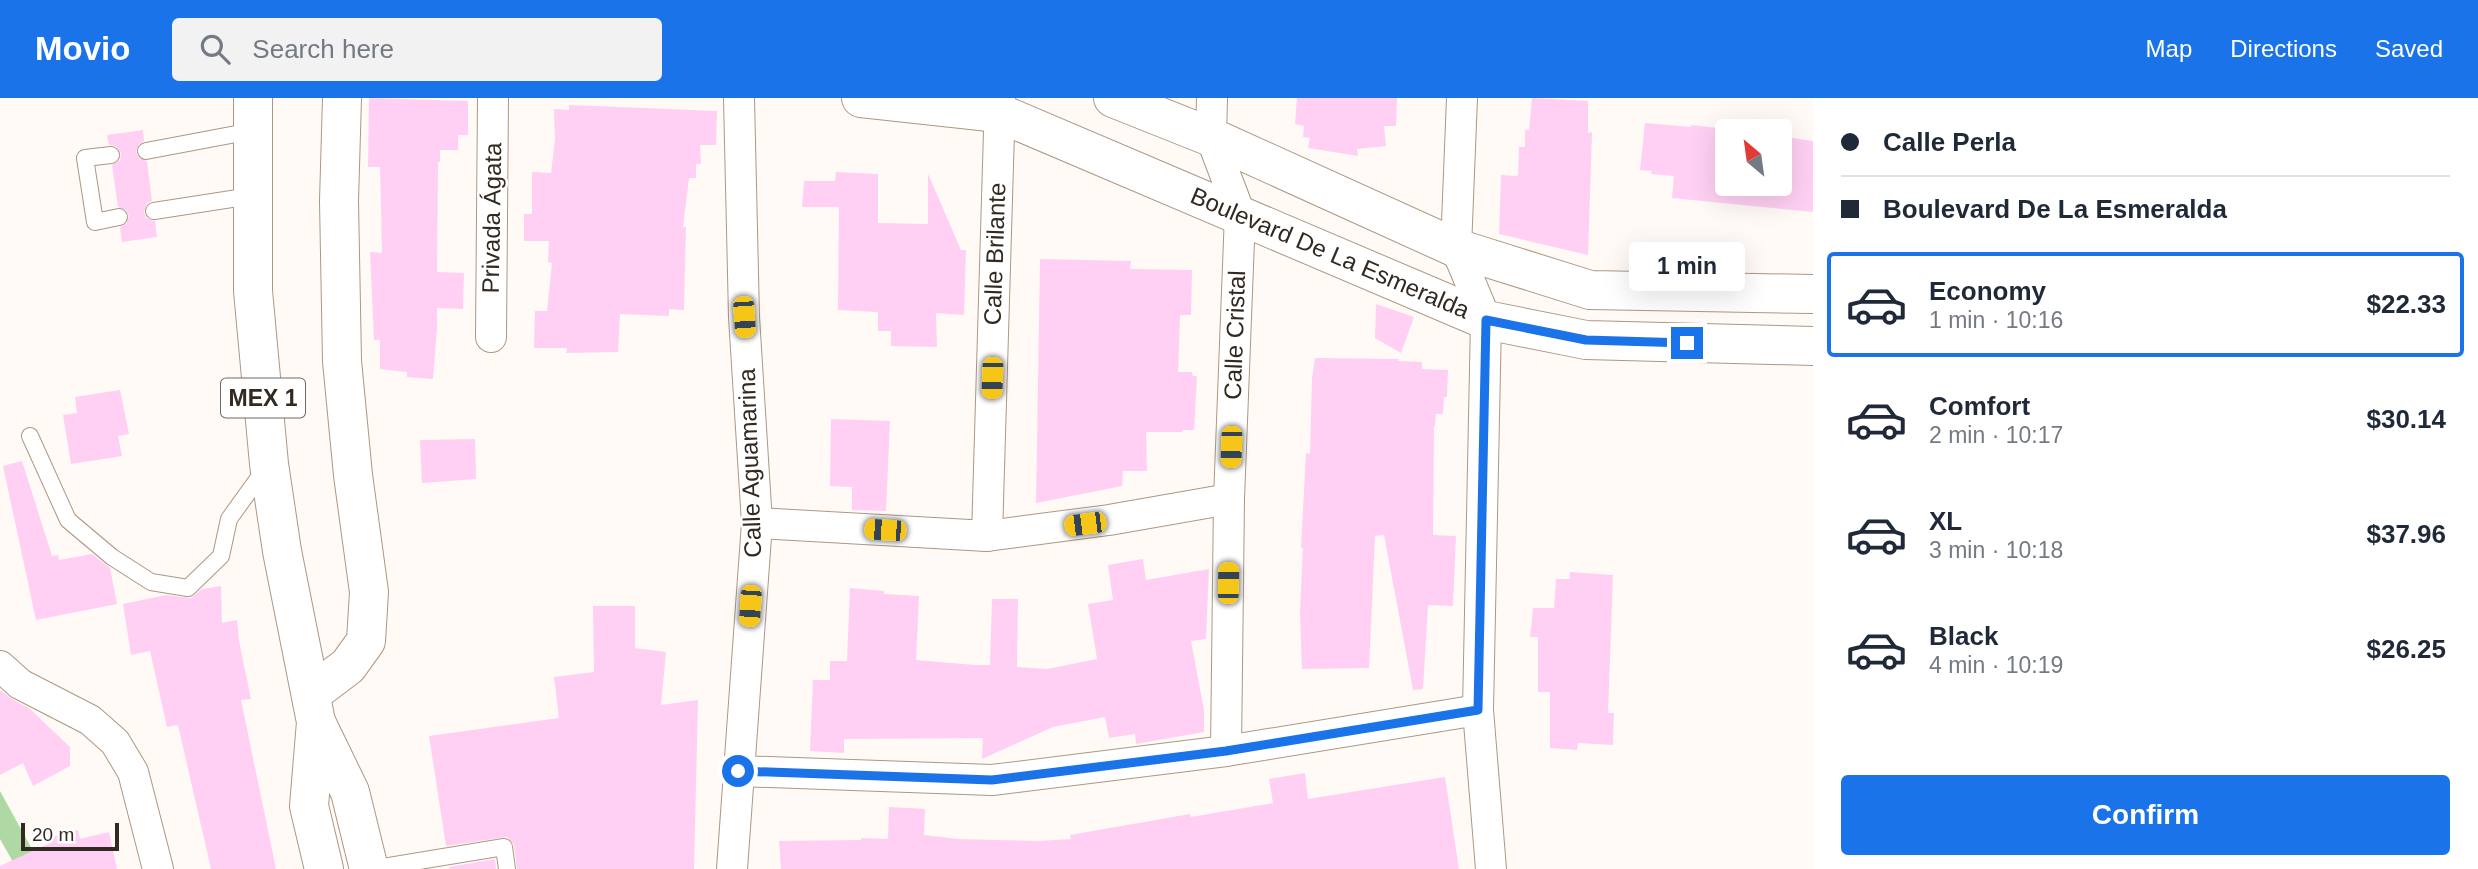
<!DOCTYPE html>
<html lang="en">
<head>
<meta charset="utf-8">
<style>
  :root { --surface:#fff; --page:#f2f2f3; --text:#1f2937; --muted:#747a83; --line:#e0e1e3; --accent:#1a73e8 }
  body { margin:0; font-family:Arial,sans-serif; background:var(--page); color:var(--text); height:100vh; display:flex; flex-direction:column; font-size:26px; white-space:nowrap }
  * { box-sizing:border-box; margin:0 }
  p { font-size:23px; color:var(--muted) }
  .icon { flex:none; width:38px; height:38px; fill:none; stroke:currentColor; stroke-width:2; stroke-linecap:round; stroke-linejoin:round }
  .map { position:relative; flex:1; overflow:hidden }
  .panel { display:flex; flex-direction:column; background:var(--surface); width:665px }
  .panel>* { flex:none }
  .banner { display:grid; align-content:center; height:154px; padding:0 28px; background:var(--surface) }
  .needle { width:46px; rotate:331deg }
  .controls { position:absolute; left:1715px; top:21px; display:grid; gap:14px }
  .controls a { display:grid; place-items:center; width:77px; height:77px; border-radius:7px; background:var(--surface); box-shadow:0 7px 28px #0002; font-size:35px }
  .scale { position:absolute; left:21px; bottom:18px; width:98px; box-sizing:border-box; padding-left:7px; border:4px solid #322921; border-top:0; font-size:19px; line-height:24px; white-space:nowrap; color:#322921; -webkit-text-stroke:5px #fff; paint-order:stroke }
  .end { position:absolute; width:32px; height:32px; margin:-16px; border:9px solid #1a73e8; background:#fff; box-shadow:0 0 0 4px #fff }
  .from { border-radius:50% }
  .bubble { position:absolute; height:49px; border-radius:7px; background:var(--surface); box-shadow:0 7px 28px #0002; font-size:23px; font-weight:700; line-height:49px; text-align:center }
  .car { position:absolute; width:21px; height:42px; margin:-21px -10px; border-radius:9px; box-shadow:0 0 5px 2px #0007; background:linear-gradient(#f5c518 24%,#345 0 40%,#f5c518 0 76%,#345 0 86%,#f5c518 0) }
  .banner b { display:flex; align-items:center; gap:24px; height:66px; font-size:26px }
  .banner b+b { border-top:2px solid var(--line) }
  .banner i { width:18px; height:18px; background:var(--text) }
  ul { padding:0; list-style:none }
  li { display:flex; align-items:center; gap:21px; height:105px; margin:0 14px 10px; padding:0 14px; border:4px solid transparent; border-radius:7px }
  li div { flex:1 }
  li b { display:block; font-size:26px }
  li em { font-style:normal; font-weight:700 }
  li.on { border-color:var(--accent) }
  li>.icon { width:63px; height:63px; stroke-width:1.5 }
  .button { display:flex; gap:14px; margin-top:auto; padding:14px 28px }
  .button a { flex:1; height:80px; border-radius:7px; background:var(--accent); color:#fff; font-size:28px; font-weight:700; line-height:80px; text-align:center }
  header { display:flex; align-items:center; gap:42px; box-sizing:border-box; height:98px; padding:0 35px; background:var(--accent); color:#fff }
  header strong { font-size:33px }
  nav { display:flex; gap:38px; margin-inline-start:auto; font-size:24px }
  .search { width:490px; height:63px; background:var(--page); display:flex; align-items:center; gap:18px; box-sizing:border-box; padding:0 24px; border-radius:7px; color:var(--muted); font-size:26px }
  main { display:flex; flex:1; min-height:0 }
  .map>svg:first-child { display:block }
</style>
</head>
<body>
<header>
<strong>Movio</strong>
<div class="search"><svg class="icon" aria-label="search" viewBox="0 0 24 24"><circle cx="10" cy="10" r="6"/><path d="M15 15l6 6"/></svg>Search here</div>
<nav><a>Map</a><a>Directions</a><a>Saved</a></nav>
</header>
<main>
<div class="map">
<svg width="1813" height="771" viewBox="0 0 1813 771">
  <rect width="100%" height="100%" fill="#fffaf6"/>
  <path fill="#aed9a4" d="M0 693 33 753 17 771 0 741Z"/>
  <g fill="#ffd0f3">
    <path d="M369 0 468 3V37H458V52H440V64H438L437 174 464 175 463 211 437 210V231L433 281 407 279V274L380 271V242H374L370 154 382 155 380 69H368Z"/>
    <path d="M1297 0H1397L1396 28H1384L1386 48 1357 51 1358 58 1308 50 1310 40 1303 39 1304 28 1295 26Z"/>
    <path d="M1532 0 1588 3V35L1592 34 1588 157 1499 136 1501 77 1518 78 1519 49H1525V32H1529Z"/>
    <path d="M569 7 717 13 716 47H700L701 66H696V80H689L683 129H686L684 212 669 211V218L620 216 618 254 566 255 567 250H534L535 213H547L552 165 548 164 549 143H524V116H532V74L551 75 555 41 554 11 569 12Z"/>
    <path d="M1645 25 1691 29V27L1727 31V86H1780V38L1813 43V114L1672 100 1674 78 1651 76 1652 73 1640 72Z"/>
    <path d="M143 32 144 43 139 46 136 54 139 60 147 63 152 103 147 105 144 114 146 120 155 123 157 139 122 144 120 129 126 126 129 118 126 112 118 109 112 67 120 62 121 55 116 48 109 47 107 37Z"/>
    <path d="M836 74 878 76V125L928 126V76L961 152H966L964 217 936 215 937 249 891 248V233H878V214L838 212 839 109H802L804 83H835Z"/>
    <path d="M1040 161 1131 163 1130 171 1192 172 1191 217H1180L1178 274H1192L1193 278H1197L1194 332H1182V334H1146L1147 373H1123L1122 388 1036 405Z"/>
    <path d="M1376 206 1414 219 1401 255 1375 240Z"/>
    <path d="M1315 260 1399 261 1398 263 1422 264V271L1448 272 1447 299H1444L1443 316H1436L1435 328H1434L1433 437 1456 438 1453 508 1428 507 1423 591 1413 592 1384 437 1375 438 1369 570 1302 571 1300 514 1303 450H1301L1306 355 1310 356 1312 280Z"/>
    <path d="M120 292 129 336 118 338 122 358 71 366 63 317 77 315 75 299Z"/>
    <path d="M831 321 890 323 886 413 852 412V389L830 388Z"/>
    <path d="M475 341 476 381 422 385 420 342Z"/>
    <path d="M22 363 52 458 58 457 59 462 92 456 110 470 117 506 36 522 3 368Z"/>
    <path d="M1143 461 1146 482 1209 471 1206 541 1191 543 1204 612V634L1136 646 1135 636 1109 640 1105 619 1053 629 982 661 983 640 844 641V655L810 653 813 582H830V563H847L850 490 884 493V496L919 498 916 562 975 567H990L992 501H1018L1017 569 1047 571 1097 561 1088 506 1113 502 1108 467Z"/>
    <path d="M1570 474 1613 477 1608 615H1614L1613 647 1578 645 1577 652 1550 650V594H1538V539H1530L1533 510H1554L1556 481H1570Z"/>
    <path d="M221 488 222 525 237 522 239 543 251 601 241 602 276 771H211L178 627 167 629 150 553 131 557 123 506 166 497 191 500 202 491Z"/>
    <path d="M593 508H635V550L666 554 661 607 698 602 694 771H517L514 747 507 739 446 748 429 638 559 620 554 579 594 574Z"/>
    <path d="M0 592 12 601 30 611 70 649V668L33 688 23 665 0 677Z"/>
    <path d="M1305 675 1308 701 1445 679 1459 771H781L779 743 861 742V740L888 741 889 709 925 711 924 737 958 741 1038 743 1071 741 1070 737 1190 716 1191 719 1273 705 1269 681Z"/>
    <path d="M78 732 80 741 109 734 117 771H0V768L52 744 51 739Z"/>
    <path d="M495 761 496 771H449V769Z"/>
  </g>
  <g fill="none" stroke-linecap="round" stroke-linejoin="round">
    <g stroke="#ad9783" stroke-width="18">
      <g id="lane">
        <path d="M146 53 252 33"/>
        <path d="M111 57 85 60 95 124 119 119"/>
        <path d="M154 113 251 98"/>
        <path d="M30 338 68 422 112 459 151 484 188 490 221 458 229 421 265 371"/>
        <path d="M371 771 504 749 507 771"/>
      </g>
    </g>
    <g stroke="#ad9783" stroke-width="32">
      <g id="street">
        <path d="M1212 0 1211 39 1240 116 1229 401 1226 653"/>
        <path d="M1462 0 1456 150 1486 222 1478 612 1491 771"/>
        <path d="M491 239 493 0"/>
        <path d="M757 425 987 438 1109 422 1229 401"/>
        <path d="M987 438 1000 0"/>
        <path d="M0 568 20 586 90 622 115 644 133 674 158 771"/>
        <path d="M738 673 992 682 1226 653 1478 612"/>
        <path d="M732 771 757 425 744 219 739 0"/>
      </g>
    </g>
    <g stroke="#ad9783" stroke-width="40">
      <g id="secondary">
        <path d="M861 0 999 15 1486 222 1586 242 1813 248"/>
        <path d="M1113 0 1211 39 1456 150 1590 192 1813 196"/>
        <path d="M311 596 348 568 366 543 369 494 353 377 342 263 339 103 342 0"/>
      </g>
    </g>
    <g stroke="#ad9783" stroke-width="40">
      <g id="primary">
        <path d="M253 0V193L269 366 282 453 316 624 309 708 324 771"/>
        <path d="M317 626 350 694 369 771"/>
      </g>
    </g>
    <use href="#lane" stroke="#fff" stroke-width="16"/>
    <use href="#street" stroke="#fff" stroke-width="30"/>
    <use href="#secondary" stroke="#fff" stroke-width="38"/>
    <use href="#primary" stroke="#fff" stroke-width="38"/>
  </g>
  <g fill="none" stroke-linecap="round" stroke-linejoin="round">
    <path stroke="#1a73e8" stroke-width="9" d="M738 673 992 682 1226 653 1478 612 1486 222 1586 242 1687 245"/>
  </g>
  <g text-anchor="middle" stroke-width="5" stroke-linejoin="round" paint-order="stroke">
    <rect fill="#fff" stroke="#706964" stroke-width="2" x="221" y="280.5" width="84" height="39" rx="5"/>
    <g font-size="23" font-weight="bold" fill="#322921">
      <text x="263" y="308">MEX 1</text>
    </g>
    <g font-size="24" fill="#322921" stroke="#fff">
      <text transform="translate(492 120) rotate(-89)" y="8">Privada Ágata</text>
      <text transform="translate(1330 155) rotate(23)" y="8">Boulevard De La Esmeralda</text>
      <text transform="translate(995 156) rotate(-88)" y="8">Calle Brilante</text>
      <text transform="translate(1235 237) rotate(-88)" y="8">Calle Cristal</text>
      <text transform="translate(750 365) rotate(-92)" y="8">Calle Aguamarina</text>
    </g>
  </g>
</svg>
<div class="controls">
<a><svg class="needle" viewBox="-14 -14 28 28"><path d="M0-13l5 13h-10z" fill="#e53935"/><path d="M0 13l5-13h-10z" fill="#747a83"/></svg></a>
</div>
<div class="scale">20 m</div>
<i class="end from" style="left:738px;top:673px"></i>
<i class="end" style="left:1687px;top:245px"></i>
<div class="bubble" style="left:1629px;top:144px;width:116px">1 min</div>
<i class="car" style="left:744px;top:219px;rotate:176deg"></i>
<i class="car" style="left:992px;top:280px;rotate:182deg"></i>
<i class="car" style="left:1231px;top:349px;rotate:182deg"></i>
<i class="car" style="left:1085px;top:426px;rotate:263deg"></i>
<i class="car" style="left:885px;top:432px;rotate:273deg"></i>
<i class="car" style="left:1228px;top:485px;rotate:1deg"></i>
<i class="car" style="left:750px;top:508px;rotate:184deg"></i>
</div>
<section class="panel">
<div class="banner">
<b><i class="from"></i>Calle Perla</b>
<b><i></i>Boulevard De La Esmeralda</b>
</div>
<ul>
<li class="on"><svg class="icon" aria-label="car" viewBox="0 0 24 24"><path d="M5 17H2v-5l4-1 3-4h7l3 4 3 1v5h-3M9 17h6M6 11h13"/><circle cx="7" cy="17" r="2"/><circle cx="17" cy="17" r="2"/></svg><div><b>Economy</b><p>1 min · 10:16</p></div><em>$22.33</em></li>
<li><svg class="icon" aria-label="car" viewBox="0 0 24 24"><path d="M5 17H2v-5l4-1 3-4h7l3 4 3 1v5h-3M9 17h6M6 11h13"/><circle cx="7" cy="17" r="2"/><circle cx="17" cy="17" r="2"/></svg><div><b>Comfort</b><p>2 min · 10:17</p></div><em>$30.14</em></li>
<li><svg class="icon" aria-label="car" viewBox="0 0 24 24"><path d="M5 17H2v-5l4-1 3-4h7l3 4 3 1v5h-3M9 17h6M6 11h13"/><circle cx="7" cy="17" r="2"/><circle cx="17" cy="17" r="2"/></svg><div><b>XL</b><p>3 min · 10:18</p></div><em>$37.96</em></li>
<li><svg class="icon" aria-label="car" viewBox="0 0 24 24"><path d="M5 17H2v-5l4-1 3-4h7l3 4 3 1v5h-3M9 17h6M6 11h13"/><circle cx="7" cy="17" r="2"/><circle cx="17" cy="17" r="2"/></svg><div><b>Black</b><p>4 min · 10:19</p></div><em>$26.25</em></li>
</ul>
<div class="button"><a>Confirm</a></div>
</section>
</main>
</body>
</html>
